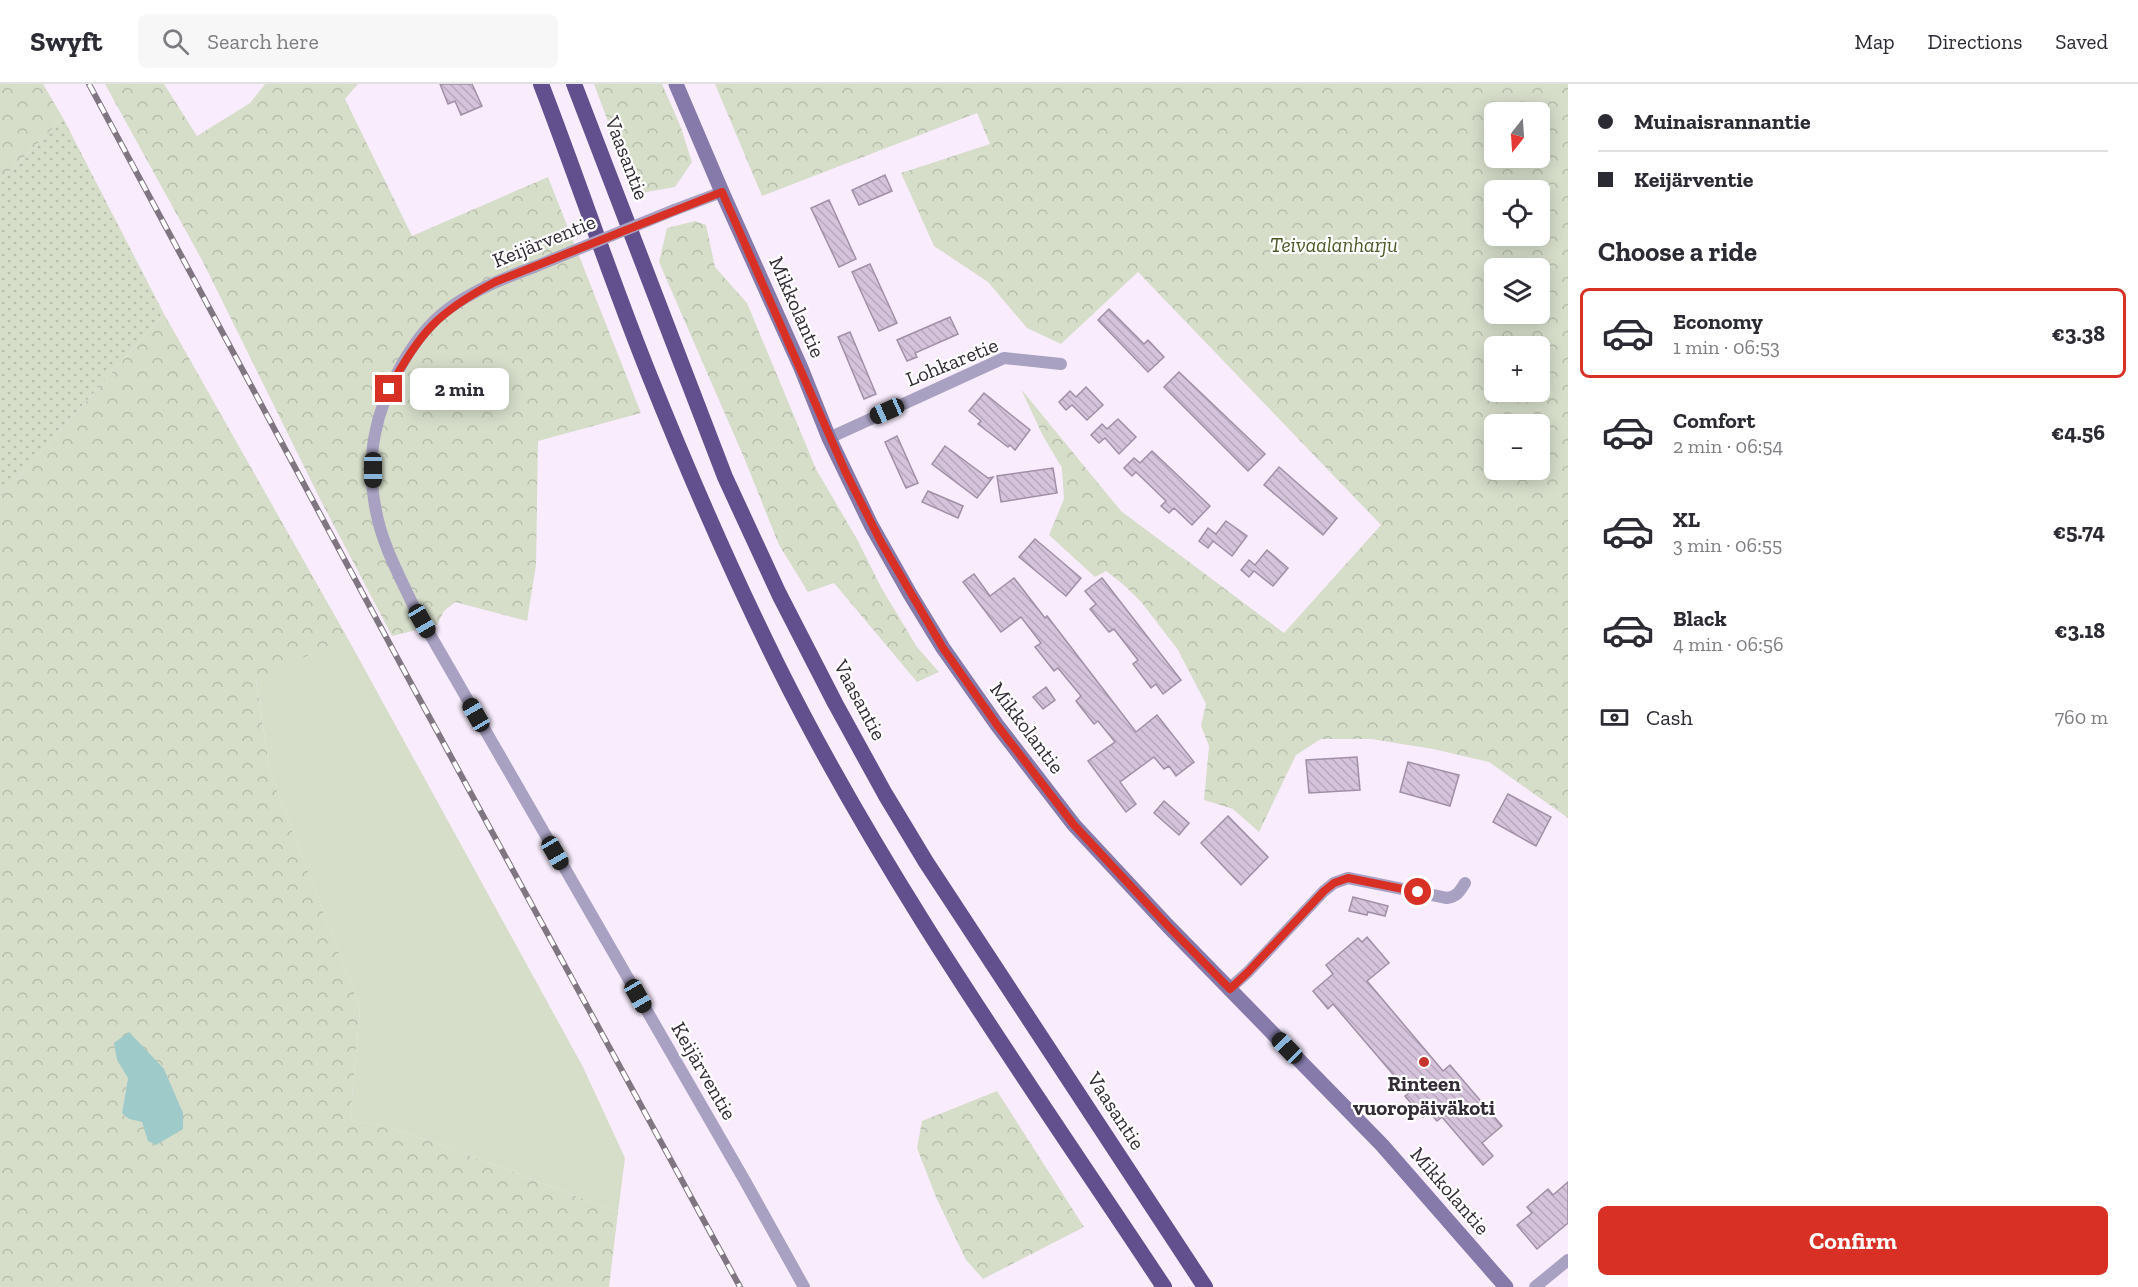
<!DOCTYPE html>
<html lang="en">
<head>
<meta charset="utf-8">
<style>
  :root { --surface:#fff; --page:#f7f7f7; --text:#2b2b33; --muted:#7c7c81; --line:#e1e1e2; --accent:#d93025 }
  body { margin:0; font-family:"Zilla Slab",serif; background:var(--page); color:var(--text); height:100vh; display:flex; flex-direction:column; font-size:22px; white-space:nowrap }
  * { box-sizing:border-box; margin:0 }
  p { font-size:20px; color:var(--muted) }
  .icon { flex:none; width:33px; height:33px; fill:none; stroke:currentColor; stroke-width:2; stroke-linecap:round; stroke-linejoin:round }
  .map { position:relative; flex:1; overflow:hidden }
  .drawer { display:flex; flex-direction:column; background:var(--surface); width:570px }
  .drawer>* { flex:none }
  .hud { display:grid; align-content:center; height:132px; padding:0 30px; background:var(--surface) }
  .needle { width:39px; rotate:197deg }
  .controls { position:absolute; left:1484px; top:18px; display:grid; gap:12px }
  .controls a { display:grid; place-items:center; width:66px; height:66px; border-radius:9px; background:var(--surface); box-shadow:0 3px 15px #0003; font-size:30px }
  .end { position:absolute; width:27px; height:27px; margin:-14px; border:8px solid #d93025; background:#fff; box-shadow:0 0 0 3px #fff }
  .from { border-radius:50% }
  .bubble { position:absolute; height:42px; border-radius:9px; background:var(--surface); box-shadow:0 3px 15px #0003; font-size:20px; font-weight:700; line-height:42px; text-align:center }
  .car { position:absolute; width:18px; height:36px; margin:-18px -9px; border-radius:8px; box-shadow:0 0 4px 2px #0007; background:linear-gradient(#222 24%,#8ab4d8 0 40%,#222 0 76%,#8ab4d8 0 86%,#222 0) }
  .hud b { display:flex; align-items:center; gap:21px; height:57px; font-size:22px }
  .hud b+b { border-top:2px solid var(--line) }
  .hud i { width:15px; height:15px; background:var(--text) }
  ul { padding:0; list-style:none }
  li { display:flex; align-items:center; gap:18px; height:90px; margin:0 12px 9px; padding:0 18px; border:3px solid transparent; border-radius:9px }
  li div { flex:1 }
  li b { display:block; font-size:22px }
  li em { font-style:normal; font-weight:700 }
  li.on { border-color:var(--accent) }
  li>.icon { width:54px; height:54px; stroke-width:1.5 }
  h2 { padding:0 30px; font-size:27px; line-height:72px }
  .pay { display:flex; align-items:center; gap:15px; height:66px; padding:0 30px; font-size:22px }
  .pay p { margin-inline-start:auto }
  .primary-button { display:flex; gap:12px; margin-top:auto; padding:12px 30px }
  .primary-button a { flex:1; height:69px; border-radius:9px; background:var(--accent); color:#fff; font-size:24px; font-weight:700; line-height:69px; text-align:center }
  header { display:flex; align-items:center; gap:36px; box-sizing:border-box; height:84px; padding:0 30px; background:var(--surface); border-bottom:2px solid var(--line) }
  header strong { font-size:28px }
  nav { display:flex; gap:33px; margin-inline-start:auto; font-size:21px }
  .search { width:420px; height:54px; background:var(--page); display:flex; align-items:center; gap:15px; box-sizing:border-box; padding:0 21px; border-radius:9px; color:var(--muted); font-size:22px }
  main { display:flex; flex:1; min-height:0 }
  .map>svg:first-child { display:block }
</style>
</head>
<body>
<header>
<strong>Swyft</strong>
<div class="search"><svg class="icon" aria-label="search" viewBox="0 0 24 24"><circle cx="10" cy="10" r="6"/><path d="M15 15l6 6"/></svg>Search here</div>
<nav><a>Map</a><a>Directions</a><a>Saved</a></nav>
</header>
<main>
<div class="map">
<svg width="1568" height="1203" viewBox="0 0 1568 1203">
  <defs>
    <pattern id="grass-dots" width="8" height="8" patternUnits="userSpaceOnUse" patternTransform="scale(1.5)"><rect width="8" height="8" fill="#d6ddc9"/><path d="M2 2h.1M6 6h.1" fill="none" stroke="#b8bead" stroke-width="1.8" stroke-linecap="round"/></pattern>
    <pattern id="forest-crowns" width="20" height="18" patternUnits="userSpaceOnUse" patternTransform="scale(1.5)"><rect width="20" height="18" fill="#d6ddc9"/><path d="M2 6a3 3 0 1 1 6 0M12 15a3 3 0 1 1 6 0" fill="none" stroke="#b8bead"/></pattern>
    <pattern id="building-back-hatch" width="6" height="6" patternUnits="userSpaceOnUse" patternTransform="scale(1.5)"><rect width="6" height="6" fill="#d5c3dc"/><path d="M-1 5l2 2M0 0l6 6M5-1l2 2" fill="none" stroke="#b7a8bd"/></pattern>
  </defs>
  <rect width="100%" height="100%" fill="#f9edfd"/>
  <path fill="url(#grass-dots)" d="M63 34 164 230 0 414V97Z"/>
  <g fill="url(#forest-crowns)" fill-rule="evenodd">
    <path d="M0 0H43L63 34 0 97Z"/>
    <path d="M105 0H164L197 52 250 19 265 0H358L345 15 412 152 548 93 641 329 538 357 536 481 527 537 455 518 444 527 437 541 392 552 320 415 203 178Z"/>
    <path d="M594 0H662L680 41 692 78 675 103 635 110Z"/>
    <path d="M715 0H1568V734L1489 678 1433 665 1371 655H1321L1296 671 1259 748 1233 725 1204 716 1209 662 1201 642 1206 620 1178 566 1142 519 1124 501 1106 487 1095 493 1049 451 1064 415 1062 384 1043 352 1021 305 1121 427 1284 549 1381 441 1138 188 1061 260 1027 244 988 198 934 162 901 89 990 60 977 29 762 112ZM1539 28V74H1494V28ZM1539 106V152H1494V106ZM1494 184H1539V230H1494ZM1539 262V308H1494V262ZM1539 340V386H1494V340Z"/>
    <path d="M695 137 706 141 715 183 747 219 816 385 857 455 882 505 917 563 939 588 917 598 834 499 808 508 779 461 745 376 659 178 667 144Z"/>
    <path d="M164 230 347 553 256 597 270 688 360 924 350 1037 382 1041 447 1063 618 1128 609 1203H0V414ZM164 985 172 1006 143 1038 129 1035 122 1029 128 994Z"/>
    <path d="M997 1007 1084 1143 983 1195 966 1176 936 1113 917 1064 922 1037Z"/>
  </g>
  <path fill="#d6ddc9" d="M347 553 583 983 625 1074 618 1128 447 1063 382 1041 350 1037 360 924 270 688 256 596Z"/>
  <path fill="#9ecac9" d="M129 948 164 985 183 1029V1045L156 1061 148 1057 142 1038 129 1035 122 1029 128 994 117 976 114 959Z"/>
  <g fill="url(#building-back-hatch)" stroke="#a08fa7" stroke-width="1.5">
    <path d="M440 0H472L482 22 461 31 455 17 448 20Z"/>
    <path d="M885 91 892 107 859 121 852 106Z"/>
    <path d="M829 116 856 175 839 183 811 124Z"/>
    <path d="M870 180 897 239 879 247 852 188Z"/>
    <path d="M1109 225 1144 260 1148 256 1164 273 1148 288 1098 236Z"/>
    <path d="M950 233 958 250 915 269 917 273 907 277 897 256Z"/>
    <path d="M850 248 876 310 864 315 838 253Z"/>
    <path d="M1179 288 1265 370 1248 387 1164 303Z"/>
    <path d="M1086 303 1103 321 1087 336 1072 321 1066 326 1059 318 1070 307 1076 313Z"/>
    <path d="M984 309 1030 346 1015 366 1010 361 1008 363 978 340 981 337 969 327Z"/>
    <path d="M1118 335 1136 353 1119 370 1105 354 1099 359 1091 351 1102 340 1107 345Z"/>
    <path d="M897 352 918 399 906 404 885 358Z"/>
    <path d="M945 362 988 394 993 393 977 414 932 380Z"/>
    <path d="M1152 367 1210 422 1192 441 1174 424 1169 429 1161 422 1166 417 1136 388 1132 392 1124 384 1134 374 1140 379Z"/>
    <path d="M1279 383 1337 434 1323 451 1264 401Z"/>
    <path d="M1053 384 1057 409 1001 418 997 392Z"/>
    <path d="M928 407 963 422 958 434 922 418Z"/>
    <path d="M1226 437 1247 452 1232 472 1213 457 1208 464 1199 457 1208 444 1216 450Z"/>
    <path d="M1035 455 1081 494 1066 512 1019 473Z"/>
    <path d="M1267 466 1288 484 1273 502 1254 487 1249 493 1241 486 1249 476 1255 481Z"/>
    <path d="M974 490 990 512 1014 494 1045 534 1047 532 1136 648 1157 631 1194 678 1176 692 1169 682 1164 685 1154 673 1120 698 1136 720 1126 728 1088 677 1115 658 1098 637 1094 640 1076 617 1081 612 1058 584 1054 587 1035 563 1041 559 1021 533 1001 548 963 498Z"/>
    <path d="M1102 494 1181 596 1163 610 1156 600 1151 604 1133 580 1138 576 1114 545 1109 548 1090 525 1096 520 1085 507Z"/>
    <path d="M1046 603 1055 616 1043 625 1033 613Z"/>
    <path d="M1357 673 1360 706 1309 709 1306 676Z"/>
    <path d="M1408 678 1459 691 1450 722 1400 708Z"/>
    <path d="M1508 710 1551 733 1536 762 1493 738Z"/>
    <path d="M1164 717 1189 739 1179 751 1154 729Z"/>
    <path d="M1228 732 1268 773 1241 801 1201 759Z"/>
    <path d="M1353 813 1388 822 1385 832 1368 828 1367 831 1349 827Z"/>
    <path d="M1367 853 1389 879 1367 897 1443 987 1450 981 1502 1042 1482 1059 1493 1072 1483 1081 1442 1033 1437 1037 1429 1028 1423 1033 1405 1012 1409 1009 1333 920 1328 925 1313 907 1333 890 1326 881 1358 854 1362 858Z"/>
    <path d="M1568 1098V1139L1537 1165 1517 1141 1532 1129 1527 1123 1548 1105 1553 1111Z"/>
  </g>
  <g fill="none" stroke-linecap="round" stroke-linejoin="round">
    <g stroke="#a8a1c2" stroke-width="12">
      <path d="M674 126 722 108"/>
      <path d="M534 183C504 194 474 206 448 225 413 251 383 307 375 350 370 374 371 403 376 427 382 460 399 491 413 521L745 1097 804 1203"/>
      <path d="M829 354 1004 274 1061 280"/>
      <path d="M1229 905 1248 888 1324 807 1334 799 1348 794 1447 814C1457 813 1460 807 1465 799"/>
      <path d="M1535 1203 1568 1176"/>
    </g>
    <path stroke="#857aa9" stroke-width="15" d="M676 0 722 108 801 284 829 354 871 441 910 510 943 564 997 641 1074 741 1168 842 1382 1061 1506 1203"/>
    <g stroke="#62508e" stroke-width="16">
      <path d="M541 0C578 96 610 193 648 288 688 388 731 487 778 582 887 801 1030 1000 1164 1203"/>
      <path d="M574 0 725 393 779 510 835 619 885 710 926 778 1205 1203"/>
    </g>
    <g stroke="#807682" stroke-width="6">
      <path id="rail" d="M89 0 407 592 740 1203"/>
    </g>
    <use href="#rail" stroke="#fff" stroke-width="4" stroke-dasharray="11" stroke-linecap="butt"/>
    <path stroke="#a8a1c2" stroke-width="12" d="M534 183 674 126"/>
  </g>
  <g fill="none" stroke-linecap="round" stroke-linejoin="round">
    <path stroke="#d93025" stroke-width="8" d="M389 305C420 248 438 228 495 198L722 108 846 389 881 458 943 564 997 641 1074 741 1168 842 1230 905 1248 888 1324 807 1334 799 1348 794 1418 808"/>
  </g>
  <circle fill="#c4362d" stroke="#fff" stroke-width="2" cx="1424" cy="978" r="6"/>
  <g text-anchor="middle" stroke-width="4.5" stroke-linejoin="round" paint-order="stroke">
    <g font-size="21" fill="#332b35" stroke="#fff">
      <text transform="translate(627 74) rotate(69)" y="7">Vaasantie</text>
      <text transform="translate(544 157) rotate(-22)" y="7">Keijärventie</text>
      <text transform="translate(797 223) rotate(66)" y="7">Mikkolantie</text>
      <text transform="translate(952 278) rotate(-22)" y="7">Lohkaretie</text>
      <text transform="translate(860 616) rotate(62)" y="7">Vaasantie</text>
      <text transform="translate(1027 644) rotate(53)" y="7">Mikkolantie</text>
      <text transform="translate(704 987) rotate(60)" y="7">Keijärventie</text>
      <text transform="translate(1116 1027) rotate(57)" y="7">Vaasantie</text>
      <text transform="translate(1450 1107) rotate(49)" y="7">Mikkolantie</text>
    </g>
    <g font-size="21" font-style="italic" fill="#4c5927" stroke="#fff">
      <text x="1334" y="168">Teivaalanharju</text>
    </g>
    <g font-size="21" font-weight="bold" fill="#332b35" stroke="#fff">
      <text x="1424" y="1007">Rinteen<tspan x="1424" dy="24">vuoropäiväkoti</tspan></text>
    </g>
  </g>
</svg>
<div class="controls">
<a><svg class="needle" viewBox="-14 -14 28 28"><path d="M0-13l5 13h-10z" fill="#e53935"/><path d="M0 13l5-13h-10z" fill="#7c7c81"/></svg></a>
<a><svg class="icon" aria-label="locate" viewBox="0 0 24 24"><circle cx="12" cy="12" r="6"/><path d="M12 2v4M12 18v4M2 12h4M18 12h4"/></svg></a>
<a><svg class="icon" aria-label="layers" viewBox="0 0 24 24"><path d="M12 4l9 5-9 5-9-5zM3 14l9 5 9-5"/></svg></a>
<a>+</a>
<a>−</a>
</div>
<i class="end from" style="left:1418px;top:808px"></i>
<i class="end" style="left:389px;top:305px"></i>
<div class="bubble" style="left:410px;top:284px;width:99px">2 min</div>
<i class="car" style="left:887px;top:327px;rotate:246deg"></i>
<i class="car" style="left:373px;top:386px;rotate:180deg"></i>
<i class="car" style="left:422px;top:537px;rotate:150deg"></i>
<i class="car" style="left:476px;top:631px;rotate:330deg"></i>
<i class="car" style="left:555px;top:769px;rotate:150deg"></i>
<i class="car" style="left:638px;top:912px;rotate:150deg"></i>
<i class="car" style="left:1287px;top:964px;rotate:316deg"></i>
</div>
<section class="drawer">
<div class="hud">
<b><i class="from"></i>Muinaisrannantie</b>
<b><i></i>Keijärventie</b>
</div>
<h2>Choose a ride</h2>
<ul>
<li class="on"><svg class="icon" aria-label="car" viewBox="0 0 24 24"><path d="M5 17H2v-5l4-1 3-4h7l3 4 3 1v5h-3M9 17h6M6 11h13"/><circle cx="7" cy="17" r="2"/><circle cx="17" cy="17" r="2"/></svg><div><b>Economy</b><p>1 min · 06:53</p></div><em>€3.38</em></li>
<li><svg class="icon" aria-label="car" viewBox="0 0 24 24"><path d="M5 17H2v-5l4-1 3-4h7l3 4 3 1v5h-3M9 17h6M6 11h13"/><circle cx="7" cy="17" r="2"/><circle cx="17" cy="17" r="2"/></svg><div><b>Comfort</b><p>2 min · 06:54</p></div><em>€4.56</em></li>
<li><svg class="icon" aria-label="car" viewBox="0 0 24 24"><path d="M5 17H2v-5l4-1 3-4h7l3 4 3 1v5h-3M9 17h6M6 11h13"/><circle cx="7" cy="17" r="2"/><circle cx="17" cy="17" r="2"/></svg><div><b>XL</b><p>3 min · 06:55</p></div><em>€5.74</em></li>
<li><svg class="icon" aria-label="car" viewBox="0 0 24 24"><path d="M5 17H2v-5l4-1 3-4h7l3 4 3 1v5h-3M9 17h6M6 11h13"/><circle cx="7" cy="17" r="2"/><circle cx="17" cy="17" r="2"/></svg><div><b>Black</b><p>4 min · 06:56</p></div><em>€3.18</em></li>
</ul>
<div class="pay"><svg class="icon" aria-label="cash" viewBox="0 0 24 24"><path d="M3 7h18v10H3z"/><circle cx="12" cy="12" r="2"/></svg>Cash<p>760 m</p></div>
<div class="primary-button"><a>Confirm</a></div>
</section>
</main>
</body>
</html>
